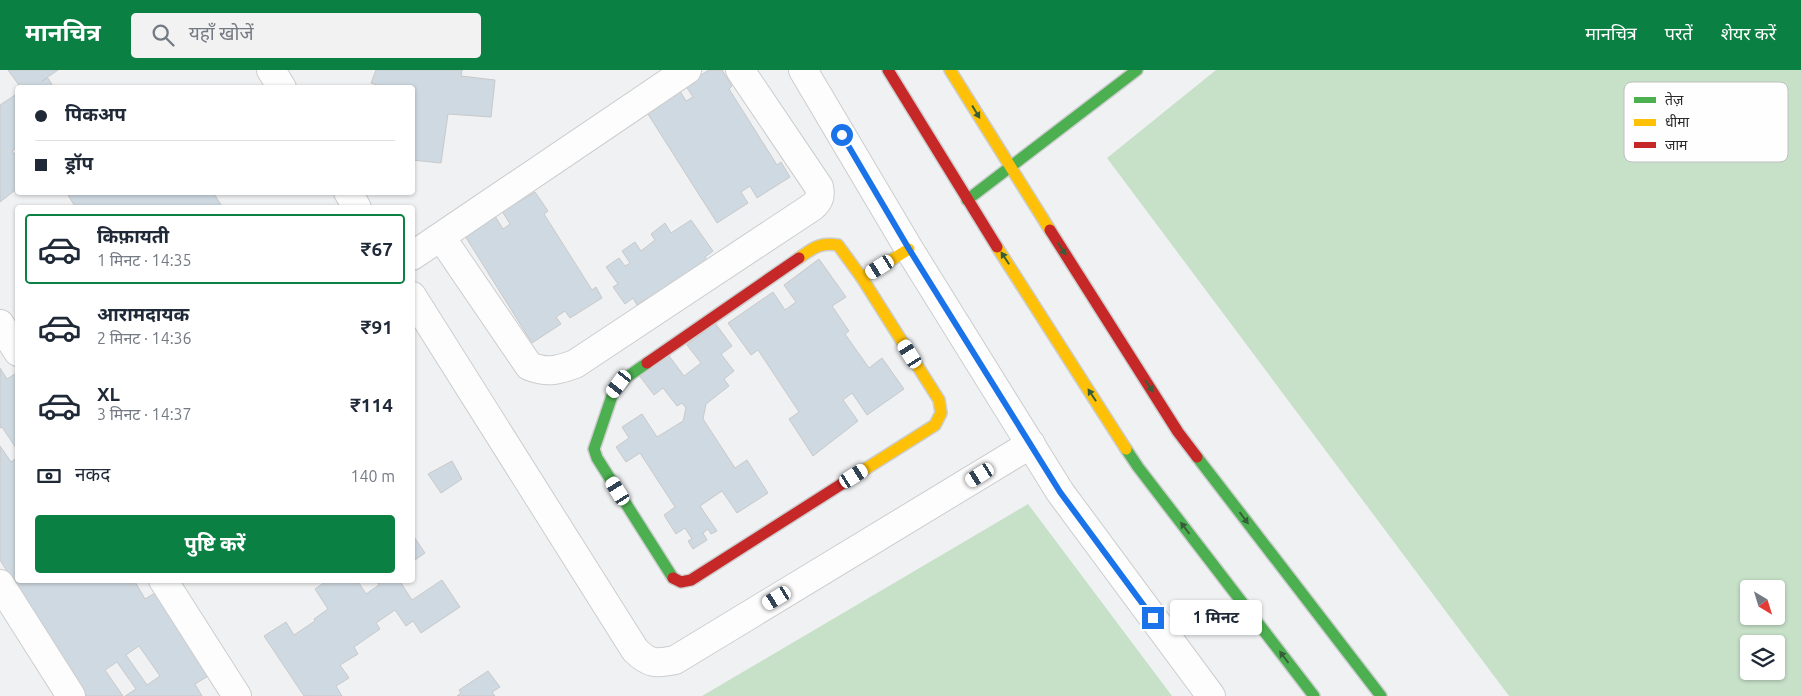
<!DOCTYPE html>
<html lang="hi">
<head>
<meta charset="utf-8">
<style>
  :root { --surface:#fff; --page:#f2f2f3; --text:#1f2937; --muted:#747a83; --line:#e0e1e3; --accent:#0b8043 }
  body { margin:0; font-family:Ubuntu,"Noto Sans Devanagari",sans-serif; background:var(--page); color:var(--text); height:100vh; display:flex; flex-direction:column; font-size:19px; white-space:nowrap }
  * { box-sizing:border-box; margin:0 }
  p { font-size:16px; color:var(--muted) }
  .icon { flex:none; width:28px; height:28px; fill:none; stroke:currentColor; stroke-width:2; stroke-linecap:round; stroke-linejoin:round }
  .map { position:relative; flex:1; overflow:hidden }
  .panel { position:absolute; left:15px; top:135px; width:400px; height:378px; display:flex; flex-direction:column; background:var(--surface); border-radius:5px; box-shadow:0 1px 4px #0004 }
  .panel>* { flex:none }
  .guide { position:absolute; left:15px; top:15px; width:400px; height:110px; border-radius:5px; box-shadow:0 1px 4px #0004; display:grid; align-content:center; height:110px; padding:0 20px; background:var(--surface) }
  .needle { width:32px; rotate:142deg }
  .tools { position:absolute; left:1740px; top:510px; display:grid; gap:10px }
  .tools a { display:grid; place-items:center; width:45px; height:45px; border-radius:5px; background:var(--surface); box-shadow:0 1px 4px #0004; font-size:25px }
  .end { position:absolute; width:22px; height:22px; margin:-11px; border:6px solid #1a73e8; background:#fff; box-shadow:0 0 0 2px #fff }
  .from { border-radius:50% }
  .bubble { position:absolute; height:35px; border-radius:5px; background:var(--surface); box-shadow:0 1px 4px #0004; font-size:16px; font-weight:700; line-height:35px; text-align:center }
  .car { position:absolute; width:15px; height:30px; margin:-15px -8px; border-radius:6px; box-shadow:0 0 4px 1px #0007; background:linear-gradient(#fff 24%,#345 0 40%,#fff 0 76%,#345 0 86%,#fff 0) }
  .guide b { display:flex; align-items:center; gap:18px; height:48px; font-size:19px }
  .guide b+b { border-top:1px solid var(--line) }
  .guide i { width:12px; height:12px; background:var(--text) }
  ul { padding:9px 0 0; list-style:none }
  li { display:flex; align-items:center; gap:15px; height:70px; margin:0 10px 8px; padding:0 10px; border:2px solid transparent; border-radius:5px }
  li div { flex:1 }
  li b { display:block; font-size:19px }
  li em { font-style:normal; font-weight:700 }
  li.on { border-color:var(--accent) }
  li>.icon { width:45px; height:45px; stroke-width:1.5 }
  .pay { display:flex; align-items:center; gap:12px; height:55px; padding:0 20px; font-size:19px }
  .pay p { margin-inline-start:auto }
  .button { display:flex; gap:10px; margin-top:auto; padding:10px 20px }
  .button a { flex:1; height:58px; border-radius:5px; background:var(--accent); color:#fff; font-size:20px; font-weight:700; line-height:58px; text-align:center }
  header { display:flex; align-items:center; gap:30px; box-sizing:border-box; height:70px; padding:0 25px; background:var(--accent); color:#fff }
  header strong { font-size:24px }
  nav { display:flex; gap:28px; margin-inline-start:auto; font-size:18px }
  .search { width:350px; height:45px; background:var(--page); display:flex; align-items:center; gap:12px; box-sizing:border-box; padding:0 18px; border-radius:5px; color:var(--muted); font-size:19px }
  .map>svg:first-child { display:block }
</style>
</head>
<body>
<header>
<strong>मानचित्र</strong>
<div class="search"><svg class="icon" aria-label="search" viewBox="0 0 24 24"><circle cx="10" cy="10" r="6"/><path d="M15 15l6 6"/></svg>यहाँ खोजें</div>
<nav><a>मानचित्र</a><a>परतें</a><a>शेयर करें</a></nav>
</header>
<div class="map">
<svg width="1801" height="626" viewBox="0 0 1801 626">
  <rect width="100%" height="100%" fill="#f0f1f2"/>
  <g fill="#c7e0c8" fill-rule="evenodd">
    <path d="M1216 0H1801V626H1509L1107 88ZM1749 519H1776V546H1749ZM1749 574H1776V601H1749Z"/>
    <path d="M1028 434 1172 626H702Z"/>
  </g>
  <g fill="#cfd9e1" stroke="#c8c9ca" fill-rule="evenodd">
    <path d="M8 0H58L42 11 48 8 54 18H21Z"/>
    <path d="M376 0H462L461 6 495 10 491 47 448 44 441 93 412 90V18H384L371 13Z"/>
    <path d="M698 0 701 5 709 0H722L732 16 729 19 777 95 781 92 790 107 757 128 750 116 741 122 748 133 717 153 646 41 675 13 686 31 693 27 682 10Z"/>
    <path d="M18 23V77L12 81 18 88V118L0 132V35Z"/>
    <path d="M66 122H213L223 138H169L168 136 165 138H76Z"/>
    <path d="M535 122 548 141 544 144 592 220 596 217 602 228 570 248 565 241 556 247 561 254 532 273 465 166 483 155 477 146 490 138 503 159 510 154 498 135 513 125 518 132Z"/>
    <path d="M691 150 713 181 705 187 707 190 648 232 646 229 637 235 633 228 625 234 613 217 618 214 606 197 619 188 625 196 630 193 622 181 635 172 641 181 655 170 651 164 665 153 671 163Z"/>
    <path d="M819 189 846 227 832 236 849 261 845 264 869 298 882 288 904 319 867 345 852 323 843 330 858 351 813 386 789 349 799 342 758 280 751 285 728 253 773 222 785 240 796 232 784 215Z"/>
    <path d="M715 253 732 276 721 284 734 301 724 309 729 316 706 334 703 349 735 398 747 390 768 423 737 443 722 421 700 436 717 461 711 464 708 459 703 463 707 470 693 479 688 471 692 469 685 458 676 464 664 445 675 437 640 383 626 392 616 377 629 368 622 357 642 344 657 367 683 351 686 338 682 333 677 336 663 318 654 325 639 305 667 283 684 306 701 293 687 275Z"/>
    <path d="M0 298 7 309 18 302V381L2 357 0 358Z"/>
    <path d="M0 376 11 392 18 387V510H134L145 529 160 520 213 603 195 614 202 626H125L136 619 117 592 105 600 123 626H86L0 490ZM139 576 160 606 147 615 126 585Z"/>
    <path d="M452 391 462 409 441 423 428 404Z"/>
    <path d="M412 464 425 483 412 492Z"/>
    <path d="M328 510H357L366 524 379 515 376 510H399L412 530 442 510 460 537 421 563 413 551 406 556 395 540 376 553 380 559 354 577 358 584 340 595 349 608 336 616 342 626H304L264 566 286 552 294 565 315 551 314 549 328 539 315 519Z"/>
    <path d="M488 601 500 617 492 622 495 626H457L461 623 459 620Z"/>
  </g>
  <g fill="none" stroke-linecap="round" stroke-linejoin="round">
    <g stroke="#cccdce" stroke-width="30">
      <g id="street">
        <path d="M271 0 282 18"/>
        <path d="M803 0 909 179 1060 422 1211 626"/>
        <path d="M348 122 357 138"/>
        <path d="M441 167 529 296C547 303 556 301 575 294L812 137C819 131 821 127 819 117L740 0"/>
        <path d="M412 186 687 0"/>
        <path d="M412 226 635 580C649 594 656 594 675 590L1031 374"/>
        <path d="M0 254 18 282"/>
        <path d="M163 510 237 626"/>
        <path d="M0 514 71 626"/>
      </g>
    </g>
    <g stroke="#cccdce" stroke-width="14">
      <g id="fast">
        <path d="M967 130 1137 0"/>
        <path d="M647 293 627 307 613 323 594 379 597 388 673 508"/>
        <path d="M1126 379 1138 397 1314 626"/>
        <path d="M1197 387 1381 626"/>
      </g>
    </g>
    <g stroke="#cccdce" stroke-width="14">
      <g id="slow">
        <path d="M950 0 1050 160"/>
        <path d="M997 177 1126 379"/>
        <path d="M799 188C813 178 820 172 838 175L862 208 909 179"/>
        <path d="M848 410 935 355 941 343 939 330 862 208"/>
      </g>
    </g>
    <g stroke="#cccdce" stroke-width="14">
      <g id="jam">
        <path d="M888 0 997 177"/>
        <path d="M1050 160 1178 362 1197 387"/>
        <path d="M647 293 799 188"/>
        <path d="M673 508 681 512 691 510 848 410"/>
      </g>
    </g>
    <use href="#street" stroke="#fdfdfd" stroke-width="28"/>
    <use href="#fast" stroke="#4caf50" stroke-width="11"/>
    <use href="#slow" stroke="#ffc107" stroke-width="11"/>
    <use href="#jam" stroke="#c62828" stroke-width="11"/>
  </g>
  <defs><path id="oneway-solid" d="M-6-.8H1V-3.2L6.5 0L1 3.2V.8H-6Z" transform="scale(1.25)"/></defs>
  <g fill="#365f39">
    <use href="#oneway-solid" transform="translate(976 42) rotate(59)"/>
    <use href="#oneway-solid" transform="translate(1062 179) rotate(57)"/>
    <use href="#oneway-solid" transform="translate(1005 188) rotate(-123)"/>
    <use href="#oneway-solid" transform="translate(1149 316) rotate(57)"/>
    <use href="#oneway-solid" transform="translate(1092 325) rotate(-123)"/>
    <use href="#oneway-solid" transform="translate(1244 448) rotate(53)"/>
    <use href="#oneway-solid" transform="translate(1185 458) rotate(-127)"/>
    <use href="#oneway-solid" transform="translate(1284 587) rotate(-127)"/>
  </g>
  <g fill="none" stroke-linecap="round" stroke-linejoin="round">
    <path stroke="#1a73e8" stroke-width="6" d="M842 65 909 179 1060 422 1153 548"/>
  </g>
  <rect x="1624" y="12" width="164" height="80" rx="8" fill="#fefeff" stroke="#bebebf" stroke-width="1"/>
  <rect x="1634" y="27" width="22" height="6" fill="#4caf50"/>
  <rect x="1634" y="49" width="22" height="7" fill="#ffc107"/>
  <rect x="1634" y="72" width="22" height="6" fill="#c62828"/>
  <g font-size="14" fill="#28292a">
    <text x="1665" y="35">तेज़</text>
    <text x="1665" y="57">धीमा</text>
    <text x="1665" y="80">जाम</text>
  </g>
</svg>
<div class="tools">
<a><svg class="needle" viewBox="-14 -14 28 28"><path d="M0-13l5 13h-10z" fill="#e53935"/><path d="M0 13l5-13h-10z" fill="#747a83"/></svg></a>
<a><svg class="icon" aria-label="layers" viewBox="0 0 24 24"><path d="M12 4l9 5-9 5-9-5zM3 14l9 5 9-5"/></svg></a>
</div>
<i class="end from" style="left:842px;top:65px"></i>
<i class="end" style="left:1153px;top:548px"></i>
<div class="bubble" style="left:1170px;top:530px;width:92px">1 मिनट</div>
<i class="car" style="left:880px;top:197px;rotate:238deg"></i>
<i class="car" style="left:910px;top:284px;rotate:328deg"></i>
<i class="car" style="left:619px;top:314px;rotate:217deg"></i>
<i class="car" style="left:980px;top:405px;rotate:238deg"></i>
<i class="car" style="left:854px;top:406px;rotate:58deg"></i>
<i class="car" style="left:618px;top:421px;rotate:328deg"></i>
<i class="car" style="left:777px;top:528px;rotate:239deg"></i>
<div class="guide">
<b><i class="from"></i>पिकअप</b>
<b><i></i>ड्रॉप</b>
</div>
<section class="panel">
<ul>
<li class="on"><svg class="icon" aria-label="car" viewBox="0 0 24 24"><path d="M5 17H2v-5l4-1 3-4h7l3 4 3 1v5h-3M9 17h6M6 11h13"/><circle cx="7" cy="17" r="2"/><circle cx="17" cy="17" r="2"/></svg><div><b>किफ़ायती</b><p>1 मिनट · 14:35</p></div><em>₹67</em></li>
<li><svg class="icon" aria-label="car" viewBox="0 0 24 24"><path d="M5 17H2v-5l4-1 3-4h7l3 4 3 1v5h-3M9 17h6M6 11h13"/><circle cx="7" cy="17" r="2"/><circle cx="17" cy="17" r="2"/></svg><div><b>आरामदायक</b><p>2 मिनट · 14:36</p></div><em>₹91</em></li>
<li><svg class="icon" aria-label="car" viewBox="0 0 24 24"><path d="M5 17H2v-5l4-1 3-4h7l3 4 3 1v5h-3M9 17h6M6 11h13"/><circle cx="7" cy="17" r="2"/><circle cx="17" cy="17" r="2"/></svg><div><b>XL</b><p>3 मिनट · 14:37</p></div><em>₹114</em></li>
</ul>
<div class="pay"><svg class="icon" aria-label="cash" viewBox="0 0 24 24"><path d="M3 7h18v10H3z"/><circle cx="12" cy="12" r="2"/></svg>नकद<p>140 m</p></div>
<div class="button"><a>पुष्टि करें</a></div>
</section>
</div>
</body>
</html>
